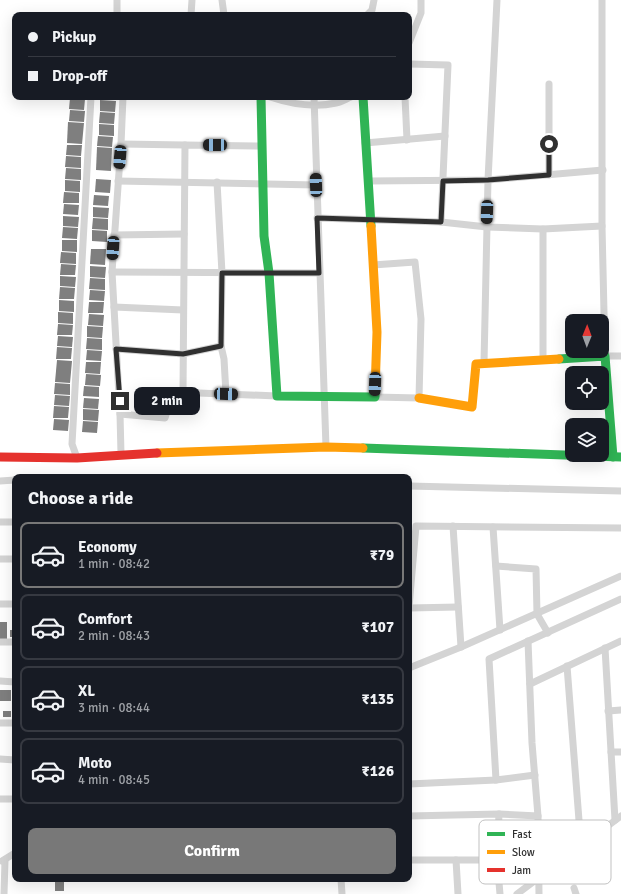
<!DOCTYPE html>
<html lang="en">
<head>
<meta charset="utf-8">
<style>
  :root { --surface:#171b24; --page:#242831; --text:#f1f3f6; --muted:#9ea1a6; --line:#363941; --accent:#787878 }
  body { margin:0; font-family:Signika,sans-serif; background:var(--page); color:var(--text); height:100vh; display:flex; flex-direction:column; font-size:15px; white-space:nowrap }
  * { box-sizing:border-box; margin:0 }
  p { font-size:13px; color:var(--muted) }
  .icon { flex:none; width:22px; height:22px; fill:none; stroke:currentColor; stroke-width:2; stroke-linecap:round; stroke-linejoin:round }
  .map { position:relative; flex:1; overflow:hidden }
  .drawer { position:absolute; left:12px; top:474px; width:400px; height:408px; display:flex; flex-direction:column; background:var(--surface); border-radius:8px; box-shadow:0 4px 16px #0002 }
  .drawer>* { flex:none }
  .banner { position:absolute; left:12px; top:12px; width:400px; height:88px; border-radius:8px; box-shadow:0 4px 16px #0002; display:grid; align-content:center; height:88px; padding:0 16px; background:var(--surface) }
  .needle { width:26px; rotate:1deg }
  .buttons { position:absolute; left:565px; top:314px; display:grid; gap:8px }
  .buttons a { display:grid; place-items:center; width:44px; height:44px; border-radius:8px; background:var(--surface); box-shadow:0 4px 16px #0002; font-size:20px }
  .end { position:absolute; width:18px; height:18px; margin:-9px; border:5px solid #303030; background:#fff; box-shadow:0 0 0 2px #fff }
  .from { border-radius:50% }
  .bubble { position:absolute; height:28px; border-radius:8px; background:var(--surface); box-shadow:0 4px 16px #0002; font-size:13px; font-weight:800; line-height:28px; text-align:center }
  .car { position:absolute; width:12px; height:24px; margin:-12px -6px; border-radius:5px; box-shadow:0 0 3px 1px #0007; background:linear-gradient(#222 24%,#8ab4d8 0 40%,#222 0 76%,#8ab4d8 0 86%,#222 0) }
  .banner b { display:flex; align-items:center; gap:14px; height:38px; font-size:15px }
  .banner b+b { border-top:1px solid var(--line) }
  .banner i { width:10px; height:10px; background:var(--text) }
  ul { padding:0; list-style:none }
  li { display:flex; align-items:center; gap:12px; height:66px; margin:0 8px 6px; padding:0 8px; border:2px solid var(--line); border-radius:8px }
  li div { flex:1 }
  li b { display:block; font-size:15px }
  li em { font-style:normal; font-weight:800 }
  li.current { border-color:var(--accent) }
  li>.icon { width:36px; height:36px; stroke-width:1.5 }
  h2 { padding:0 16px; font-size:18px; line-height:48px }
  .action { display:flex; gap:8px; margin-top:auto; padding:8px 16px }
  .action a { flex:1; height:46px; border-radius:8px; background:var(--accent); color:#fff; font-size:16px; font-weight:800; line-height:46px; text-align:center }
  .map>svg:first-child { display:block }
</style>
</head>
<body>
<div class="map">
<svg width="621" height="894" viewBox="0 0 621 894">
  <rect width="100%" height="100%" fill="#fff"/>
  <g fill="#7f7f7f">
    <path d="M100 97H115V100L100 99Z"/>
    <path d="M70 98 85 99 84 110 69 109Z"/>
    <path d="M100 100 116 101 115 112 100 111Z"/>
    <path d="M70 110 85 111 84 122 69 121Z"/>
    <path d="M100 112 115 113 114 124 99 123Z"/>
    <path d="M68 122 84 123 82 144 67 143Z"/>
    <path d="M99 124 114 125V136L99 135Z"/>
    <path d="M98 136 113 137 112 147 97 146Z"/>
    <path d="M67 145H82L81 156 66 155Z"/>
    <path d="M97 147 112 148 111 171 96 170Z"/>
    <path d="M66 156 81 157V168L65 167Z"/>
    <path d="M66 168 81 169V180L65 179Z"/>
    <path d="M96 179 111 180 110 193 95 192Z"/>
    <path d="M65 180 80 181V192L65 191Z"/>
    <path d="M64 192 79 193V203H63Z"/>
    <path d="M94 195 109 196 108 206 93 205Z"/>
    <path d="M64 204 79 205 78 215 63 214Z"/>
    <path d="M93 207 109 208 108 218 93 217Z"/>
    <path d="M63 216 79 217 78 227 63 226Z"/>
    <path d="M93 218 108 219V230L92 229Z"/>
    <path d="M63 227 78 228 77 239 62 238Z"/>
    <path d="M92 230 107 231V242L92 241Z"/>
    <path d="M62 240H77V252L62 251Z"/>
    <path d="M91 249H106L105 265 90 264Z"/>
    <path d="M61 252 76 253V264L60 263Z"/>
    <path d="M61 264 76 265 75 275H60Z"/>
    <path d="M90 266 106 267 105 278 90 277Z"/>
    <path d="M60 276 76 277 75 287 60 286Z"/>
    <path d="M90 278 105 279V290L89 289Z"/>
    <path d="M60 287 75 288 74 299H59Z"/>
    <path d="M90 290 105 291 104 301 89 300Z"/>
    <path d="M59 300 74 301V312L59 311Z"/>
    <path d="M89 302H104L103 313H88Z"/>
    <path d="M58 312 73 313V324L58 323Z"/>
    <path d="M89 314 104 315 103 326 88 325Z"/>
    <path d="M58 324 73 325 72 335H57Z"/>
    <path d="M87 326 103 327 102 338 87 337Z"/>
    <path d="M58 336 73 337 72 347 57 346Z"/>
    <path d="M87 338 102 339V350L86 349Z"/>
    <path d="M57 347 72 348 71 359H56Z"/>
    <path d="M87 350 102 351 101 361 86 360Z"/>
    <path d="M57 360 72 361 70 383 55 382Z"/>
    <path d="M86 362H101L100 374 85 373Z"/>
    <path d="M86 374 101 375 100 386 85 385Z"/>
    <path d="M55 383 70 384V395L54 394Z"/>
    <path d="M84 386 99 387V397L83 396Z"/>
    <path d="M55 395 70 396 69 406 54 405Z"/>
    <path d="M84 398 99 399 98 409 83 408Z"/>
    <path d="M54 406 69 407 68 418H53Z"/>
    <path d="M83 409 99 410 98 421 83 420Z"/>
    <path d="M54 419 69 420 68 431 53 430Z"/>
    <path d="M83 421 98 422 97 433 82 432Z"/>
    <rect x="0" y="622" width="7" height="17"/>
    <rect x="10" y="630" width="5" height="7"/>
    <rect x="0" y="690" width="11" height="11"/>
    <rect x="3" y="711" width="8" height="6"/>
    <rect x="55" y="879" width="9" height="12"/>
  </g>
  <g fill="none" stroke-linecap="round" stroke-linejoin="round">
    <g stroke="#d4d4d4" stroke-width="7">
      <path d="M222 0 224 15"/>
      <path d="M602 0V226L605 356H621"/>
      <path d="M117 15V0"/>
      <path d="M191 15 192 0"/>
      <path d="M367 15 372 10 374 0"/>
      <path d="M409 43 421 13V0"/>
      <path d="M123 97 121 144 112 272 120 414 165 418 173 392 277 396"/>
      <path d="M270 97C291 104 314 108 336 103 341 102 346 99 351 97"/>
      <path d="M314 97 326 447"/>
      <path d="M405 97 407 140"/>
      <path d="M365 143 445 136"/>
      <path d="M121 144 185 145"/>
      <path d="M549 175V84"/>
      <path d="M118 181 316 185"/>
      <path d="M368 181 488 180 603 170"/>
      <path d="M217 182 222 273 221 346 224 359 226 394"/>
      <path d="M317 218 441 222 448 65 409 64"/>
      <path d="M441 222 487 227 543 229 602 226"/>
      <path d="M543 229V360"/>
      <path d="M114 235 184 234"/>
      <path d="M373 265 415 262 421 319 419 398 375 397"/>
      <path d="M112 272 319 273"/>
      <path d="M114 307 183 310"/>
      <path d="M116 349 183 354 221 346"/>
      <path d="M484 363 488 180 497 0"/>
      <path d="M183 393 185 145 261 146"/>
      <path d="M120 414 121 454"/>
      <path d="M77 458 72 444 91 97"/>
      <path d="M0 481 15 480"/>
      <path d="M409 486 621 491"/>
      <path d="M0 522H15"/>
      <path d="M453 526 461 647"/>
      <path d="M493 527 500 630"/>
      <path d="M0 559H15"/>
      <path d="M496 566 536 569 537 614 548 633"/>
      <path d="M0 604H15"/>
      <path d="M409 607 416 526 621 528"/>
      <path d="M409 608 458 607"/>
      <path d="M0 642H15"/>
      <path d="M605 648 615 820"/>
      <path d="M567 666 581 846"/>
      <path d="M409 668 461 647 621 576"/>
      <path d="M0 681 15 682"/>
      <path d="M530 684 621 641"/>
      <path d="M608 711 621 710"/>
      <path d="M0 723H15"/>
      <path d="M611 752H621"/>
      <path d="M0 759 15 760"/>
      <path d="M496 780 535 775"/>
      <path d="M409 784 496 780 489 659 621 599"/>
      <path d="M0 799H15"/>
      <path d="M499 814 538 816 532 743 528 641"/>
      <path d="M409 816 499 814 497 860H409"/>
      <path d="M538 816 539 894"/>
      <path d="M456 860 458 894"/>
      <path d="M497 860 500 894"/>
      <path d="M2 861 15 853"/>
      <path d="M341 879 342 894"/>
      <path d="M574 888 576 894"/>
      <path d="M4 894 5 860"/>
      <path d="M517 894 621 816"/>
    </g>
    <g stroke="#30b455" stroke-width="9">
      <path d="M261 97 264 236 269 273 277 396 375 397V391"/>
      <path d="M363 97 371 226"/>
      <path d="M559 359 605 356 613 457"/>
      <path d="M363 448 621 457"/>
    </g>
    <g stroke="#ff9f0a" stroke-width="9">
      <path d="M371 226 377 332 375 391"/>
      <path d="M419 398 472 407 476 364 559 359"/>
      <path d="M157 453 326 447 363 448"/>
    </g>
    <path stroke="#e5322d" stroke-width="9" d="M0 457 77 458 157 453"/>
  </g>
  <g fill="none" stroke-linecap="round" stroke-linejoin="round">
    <path stroke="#303030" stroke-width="5" d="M120 401 116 349 183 354 221 346 222 273H319L317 218 441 222 443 181 488 180 549 175V144"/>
  </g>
  <rect x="479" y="820" width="132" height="64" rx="6" fill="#fff" stroke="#c1c1c1" stroke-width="1"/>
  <rect x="487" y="832" width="18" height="4" fill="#30b455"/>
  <rect x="487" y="850" width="18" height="4" fill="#ff9f0a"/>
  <rect x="487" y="868" width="18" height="4" fill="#e5322d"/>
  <g font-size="11" fill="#303030">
    <text x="512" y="838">Fast</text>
    <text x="512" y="856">Slow</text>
    <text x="512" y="874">Jam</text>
  </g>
</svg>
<div class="buttons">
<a><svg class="needle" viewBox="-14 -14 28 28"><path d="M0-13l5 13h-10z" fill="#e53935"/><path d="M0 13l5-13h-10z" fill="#9ea1a6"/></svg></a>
<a><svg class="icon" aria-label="locate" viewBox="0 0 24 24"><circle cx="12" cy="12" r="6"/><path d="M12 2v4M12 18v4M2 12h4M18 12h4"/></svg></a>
<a><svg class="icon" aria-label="layers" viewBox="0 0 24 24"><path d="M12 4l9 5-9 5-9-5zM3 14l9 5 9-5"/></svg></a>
</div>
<i class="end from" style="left:549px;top:144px"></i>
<i class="end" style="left:120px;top:401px"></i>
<div class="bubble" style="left:134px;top:387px;width:66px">2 min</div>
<i class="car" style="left:215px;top:145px;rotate:270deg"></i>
<i class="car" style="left:120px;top:157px;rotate:185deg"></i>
<i class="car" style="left:316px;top:185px;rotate:358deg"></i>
<i class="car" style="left:487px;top:212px;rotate:182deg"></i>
<i class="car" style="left:113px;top:248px;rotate:184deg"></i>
<i class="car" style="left:375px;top:384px;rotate:182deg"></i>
<i class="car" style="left:226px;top:394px;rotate:92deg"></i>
<div class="banner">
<b><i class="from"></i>Pickup</b>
<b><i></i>Drop-off</b>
</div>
<section class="drawer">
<h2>Choose a ride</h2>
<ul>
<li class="current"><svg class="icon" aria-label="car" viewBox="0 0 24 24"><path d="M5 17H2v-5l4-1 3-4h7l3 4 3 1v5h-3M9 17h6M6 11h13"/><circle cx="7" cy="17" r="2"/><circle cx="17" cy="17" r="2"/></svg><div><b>Economy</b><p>1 min · 08:42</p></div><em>₹79</em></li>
<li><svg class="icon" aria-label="car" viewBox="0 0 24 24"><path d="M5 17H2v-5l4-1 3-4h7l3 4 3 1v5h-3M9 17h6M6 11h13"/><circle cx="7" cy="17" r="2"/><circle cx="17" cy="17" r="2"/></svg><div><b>Comfort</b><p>2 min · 08:43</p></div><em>₹107</em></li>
<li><svg class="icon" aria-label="car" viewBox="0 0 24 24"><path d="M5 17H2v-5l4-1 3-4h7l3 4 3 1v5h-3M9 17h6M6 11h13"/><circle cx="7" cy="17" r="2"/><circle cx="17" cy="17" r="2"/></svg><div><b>XL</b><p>3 min · 08:44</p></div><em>₹135</em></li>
<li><svg class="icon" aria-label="car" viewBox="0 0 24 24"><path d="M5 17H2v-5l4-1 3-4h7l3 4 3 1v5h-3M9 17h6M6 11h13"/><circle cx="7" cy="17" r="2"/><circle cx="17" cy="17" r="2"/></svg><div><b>Moto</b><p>4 min · 08:45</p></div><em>₹126</em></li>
</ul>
<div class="action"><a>Confirm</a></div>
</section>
</div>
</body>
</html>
